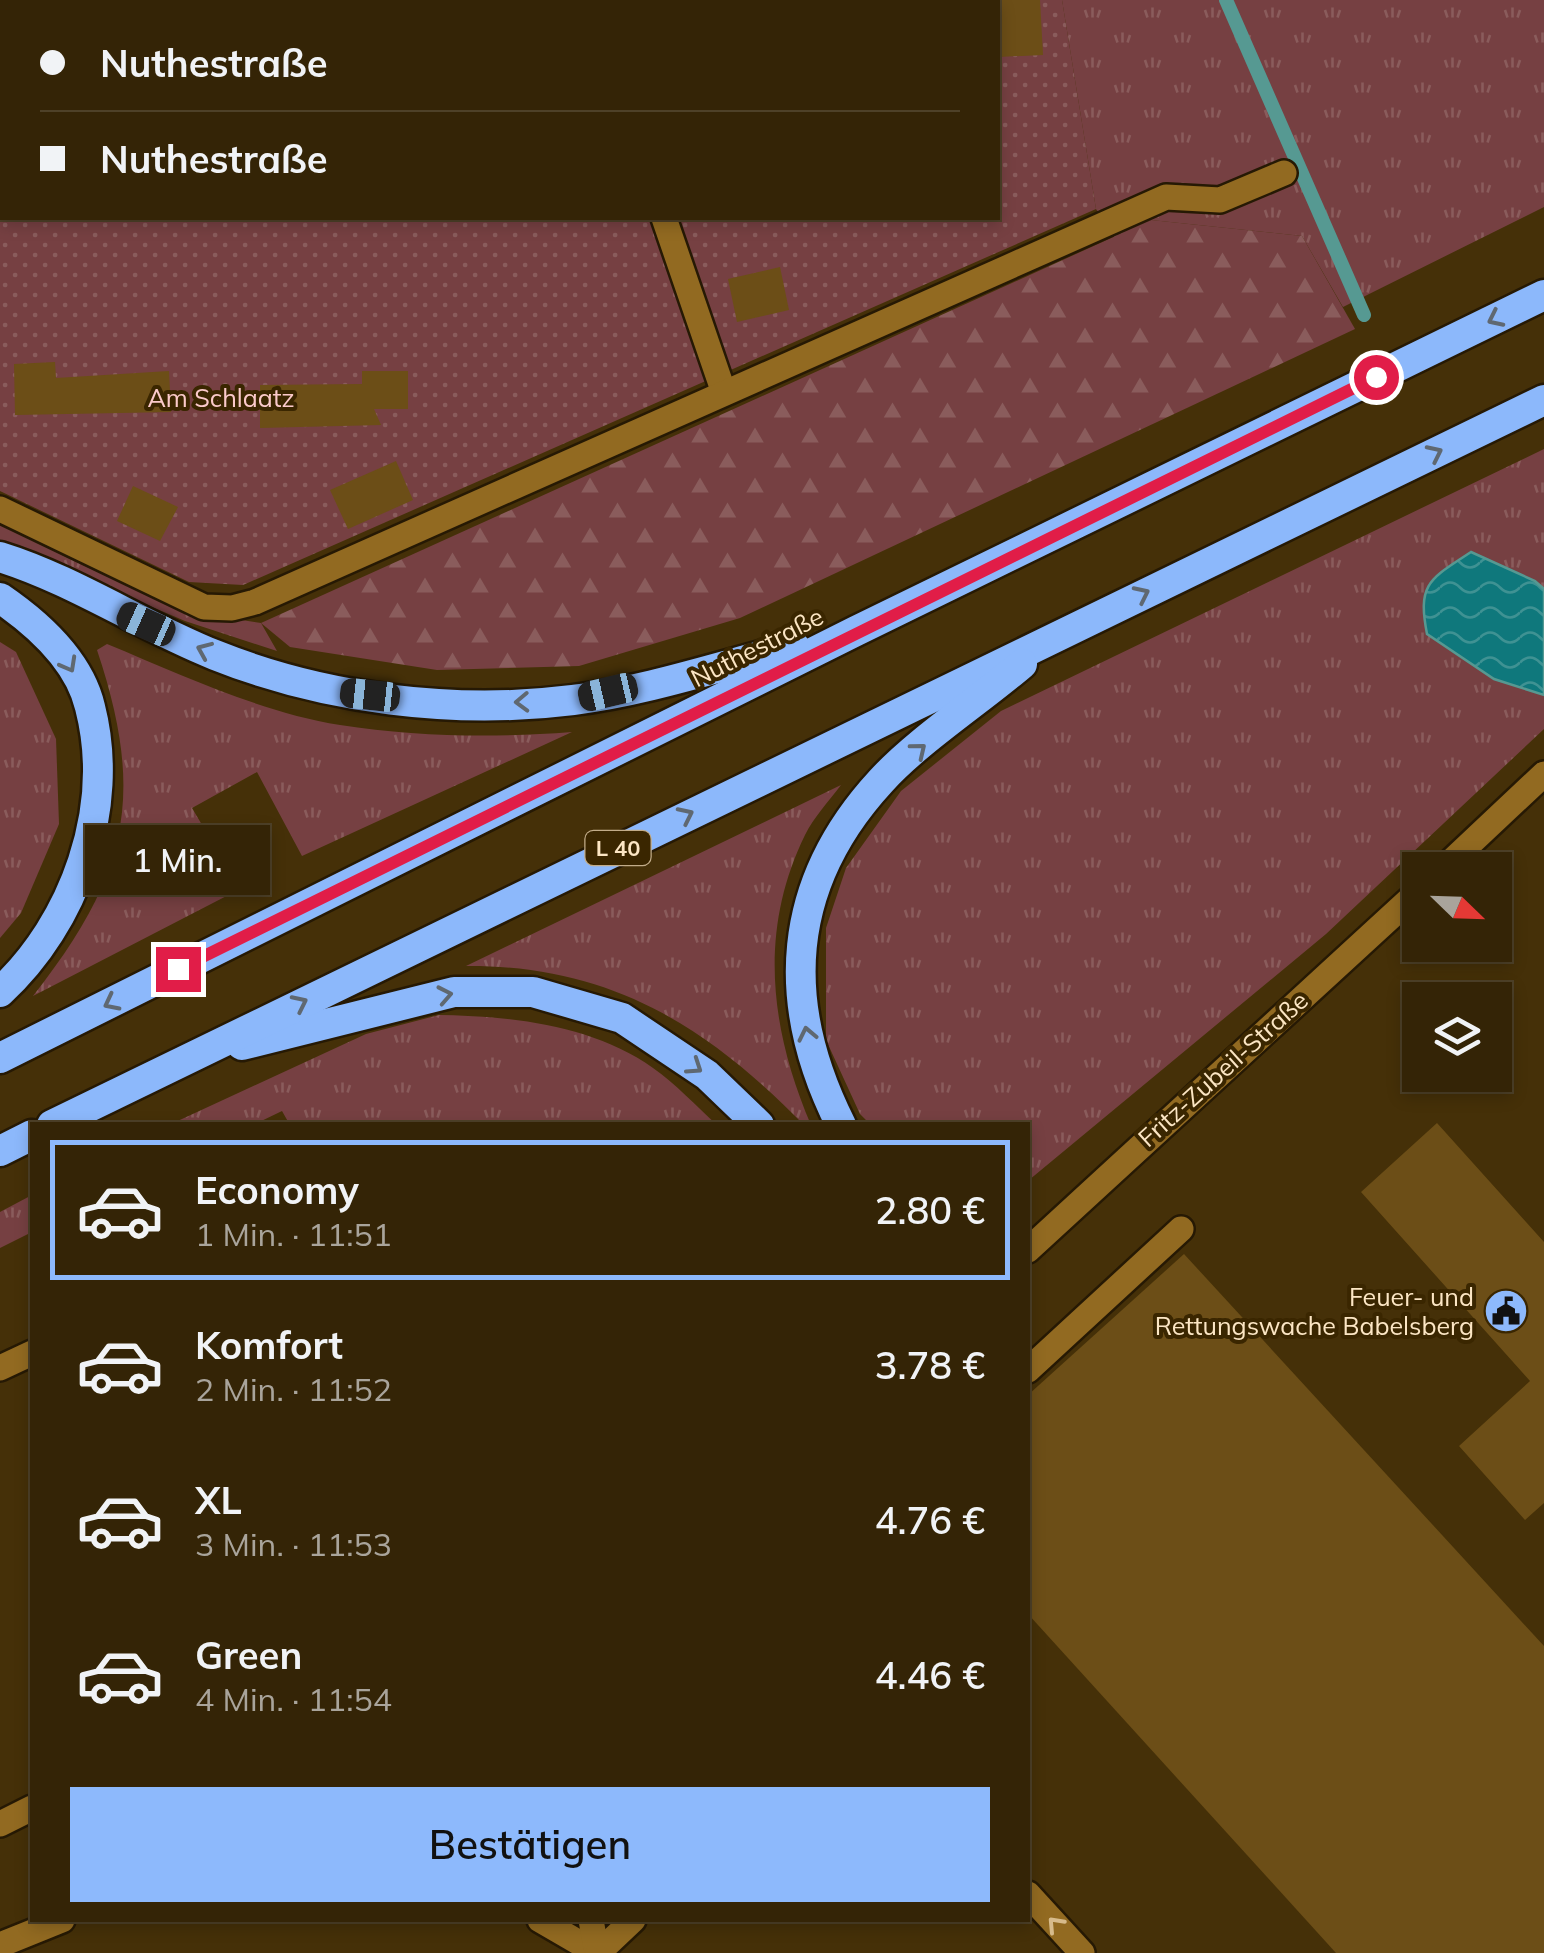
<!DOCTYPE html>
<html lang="de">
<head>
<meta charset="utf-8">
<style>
  :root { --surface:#342406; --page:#3c2c10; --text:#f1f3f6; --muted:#a9a49b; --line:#4e4128; --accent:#8db9fc }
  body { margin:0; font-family:Mulish,sans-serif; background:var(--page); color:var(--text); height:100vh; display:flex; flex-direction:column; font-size:38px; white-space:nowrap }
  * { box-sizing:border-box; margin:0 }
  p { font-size:32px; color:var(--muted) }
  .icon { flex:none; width:55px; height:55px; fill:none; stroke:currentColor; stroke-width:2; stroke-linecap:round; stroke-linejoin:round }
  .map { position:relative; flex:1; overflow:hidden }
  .details { position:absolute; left:30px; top:1122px; width:1000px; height:800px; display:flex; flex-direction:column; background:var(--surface); border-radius:0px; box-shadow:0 5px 15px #0003,0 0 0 2px var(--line) }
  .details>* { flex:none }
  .hud { position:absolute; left:0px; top:0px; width:1000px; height:220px; box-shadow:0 5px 15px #0003,0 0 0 2px var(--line); display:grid; align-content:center; height:220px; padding:0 40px; background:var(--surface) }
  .needle { width:65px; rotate:113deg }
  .fabs { position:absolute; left:1402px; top:852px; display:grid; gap:20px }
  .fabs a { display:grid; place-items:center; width:110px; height:110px; border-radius:0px; background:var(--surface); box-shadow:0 5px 15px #0003,0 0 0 2px var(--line); font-size:50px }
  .end { position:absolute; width:45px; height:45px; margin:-22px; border:12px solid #e11d48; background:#fff; box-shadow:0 0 0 5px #fff }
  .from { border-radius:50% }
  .bubble { position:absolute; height:70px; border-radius:0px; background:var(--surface); box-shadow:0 5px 15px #0003,0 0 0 2px var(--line); font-size:32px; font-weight:600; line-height:70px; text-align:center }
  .car { position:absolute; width:30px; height:60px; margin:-30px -15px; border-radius:12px; box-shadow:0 0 8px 2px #0007; background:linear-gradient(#222 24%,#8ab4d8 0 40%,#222 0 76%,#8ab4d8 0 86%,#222 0) }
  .hud b { display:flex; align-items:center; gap:35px; height:95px; font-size:38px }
  .hud b+b { border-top:2px solid var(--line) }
  .hud i { width:25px; height:25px; background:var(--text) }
  ul { padding:18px 0 0; list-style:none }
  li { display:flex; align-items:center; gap:30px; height:140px; margin:0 20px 15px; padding:0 20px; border:5px solid transparent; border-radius:0px }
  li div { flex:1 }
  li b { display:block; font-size:38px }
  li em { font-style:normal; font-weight:600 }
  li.selected { border-color:var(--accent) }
  li>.icon { width:90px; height:90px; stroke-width:1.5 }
  .action { display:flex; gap:20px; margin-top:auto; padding:20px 40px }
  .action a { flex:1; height:115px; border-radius:0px; background:var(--accent); color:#111; font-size:40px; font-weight:600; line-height:115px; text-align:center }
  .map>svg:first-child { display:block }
</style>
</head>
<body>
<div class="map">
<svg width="1544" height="1953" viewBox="0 0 1544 1953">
  <defs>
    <pattern id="grass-tufts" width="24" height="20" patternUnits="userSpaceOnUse" patternTransform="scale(2.5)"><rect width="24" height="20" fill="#764042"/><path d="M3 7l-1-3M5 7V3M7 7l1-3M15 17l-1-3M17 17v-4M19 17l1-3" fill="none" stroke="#8a5c5c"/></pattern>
    <pattern id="forest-firs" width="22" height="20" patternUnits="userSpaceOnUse" patternTransform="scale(2.5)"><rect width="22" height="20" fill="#764042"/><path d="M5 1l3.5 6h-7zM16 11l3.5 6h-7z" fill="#8a5c5c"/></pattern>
    <pattern id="garden-dots" width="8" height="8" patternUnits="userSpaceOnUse" patternTransform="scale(2.5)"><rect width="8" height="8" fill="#764042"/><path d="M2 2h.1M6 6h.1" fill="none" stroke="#8a5c5c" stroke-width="1.8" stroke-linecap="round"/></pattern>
    <pattern id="water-waves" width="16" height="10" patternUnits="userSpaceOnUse" patternTransform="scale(2.5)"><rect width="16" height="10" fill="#0f787c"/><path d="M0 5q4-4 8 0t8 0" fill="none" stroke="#3f9293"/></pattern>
  </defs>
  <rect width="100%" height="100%" fill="#453008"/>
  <g fill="url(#grass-tufts)">
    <path d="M1062 0H1544V207L1343 307 1302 236 1151 220 1115 238 1096 209Z"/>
    <path d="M1544 449V729L1326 934 1029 1180 1028 1125H871L860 1114 826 1040V928L846 868 901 791 1001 711Z"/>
    <path d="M0 524C87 567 164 610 261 623L277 651 185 621 0 542Z"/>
    <path d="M0 642 16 652 56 739 59 824 21 913 0 938Z"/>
    <path d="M107 644C182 675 260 712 340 725 416 737 496 738 572 732L302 856 257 772 192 808 240 889 33 996C128 875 146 796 97 650Z"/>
    <path d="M841 785C829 801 814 817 805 835 758 931 770 1029 811 1125H804C707 1026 610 965 466 966Z"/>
    <path d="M439 1015C510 1016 593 1025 653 1068 676 1084 696 1106 717 1125H290L282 1111 253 1125H169L366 1034Z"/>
    <path d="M32 1195V1232L0 1248V1212Z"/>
  </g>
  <path fill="url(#forest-firs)" d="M1151 220 1302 236 1355 329 740 618 579 666 437 670 290 647 261 623Z"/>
  <path fill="url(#garden-dots)" fill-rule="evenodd" d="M0 0H1062L1096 209 243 585 189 582 0 491ZM2 2H998V218H2Z"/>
  <path fill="url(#water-waves)" stroke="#569992" stroke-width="2.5" d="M1471 552 1535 581 1544 589V695L1494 679 1427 634C1417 583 1430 579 1471 552Z"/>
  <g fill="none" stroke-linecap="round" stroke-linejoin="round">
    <path stroke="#569992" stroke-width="14" d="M1226 0 1364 315"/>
  </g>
  <g fill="#6c4e17">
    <path d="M998 0H1040L1043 55 998 57Z"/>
    <path d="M780 267 789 310 737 322 728 279Z"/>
    <path d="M55 362 56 378 169 371 171 412 15 415 14 364Z"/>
    <path d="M362 371H408V409H374L381 425 260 428V385L362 384Z"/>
    <path d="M396 461 413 500 348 529 330 490Z"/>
    <path d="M133 486 178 507 160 541 117 521Z"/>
    <path d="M1437 1123 1544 1242V1503L1525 1520 1459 1446 1530 1381 1361 1192Z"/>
    <path d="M1184 1254 1544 1646V1953H1336L1028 1614V1395Z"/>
  </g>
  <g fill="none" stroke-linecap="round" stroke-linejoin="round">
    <g stroke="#261904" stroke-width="30">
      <g id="minor">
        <path d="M587 0 588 2"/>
        <path d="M664 218 724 393"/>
        <path d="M0 509 204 607 232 608 255 602 1166 197 1220 200 1284 173"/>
        <path d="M1442 870 1544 774"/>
        <path d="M1028 1250 1420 890"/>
        <path d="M0 1368 32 1353"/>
        <path d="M1028 1370 1181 1229"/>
        <path d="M0 1824 32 1808"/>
        <path d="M1028 1894 1082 1953"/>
        <path d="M540 1920 597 1953"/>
        <path d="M591 1920 597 1953"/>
        <path d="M0 1945 62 1920"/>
        <path d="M598 1953 633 1920"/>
      </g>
    </g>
    <g stroke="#261904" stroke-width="35">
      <g id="highway">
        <path d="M0 557C74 580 142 626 215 655 325 699 455 715 573 700 647 691 723 665 795 647"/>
        <path d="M0 598C38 624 79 661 90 707 116 808 75 923 0 992"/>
        <path d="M242 1045 454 992H533L622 1018 707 1075 759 1125"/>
        <path d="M0 1058 856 631 1544 295"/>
        <path d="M52 1125 1544 400"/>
        <path d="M841 1125C779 1002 786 884 881 781 916 742 980 700 1022 664"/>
        <path d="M0 1151 32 1135"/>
      </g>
    </g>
    <use href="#minor" stroke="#926a21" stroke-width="25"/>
    <use href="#highway" stroke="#8cb8fb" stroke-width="30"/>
  </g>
  <defs><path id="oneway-chevron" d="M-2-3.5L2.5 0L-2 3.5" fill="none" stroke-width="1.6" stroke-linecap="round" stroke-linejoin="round" transform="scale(2.5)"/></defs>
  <g stroke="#5f6871">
    <use href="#oneway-chevron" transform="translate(1495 319) rotate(154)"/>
    <use href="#oneway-chevron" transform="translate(1435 453) rotate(-26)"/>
    <use href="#oneway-chevron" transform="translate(1142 594) rotate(-26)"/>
    <use href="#oneway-chevron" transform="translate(204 650) rotate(-157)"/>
    <use href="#oneway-chevron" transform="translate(69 665) rotate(61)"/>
    <use href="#oneway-chevron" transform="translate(522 702) rotate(178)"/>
    <use href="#oneway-chevron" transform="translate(919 750) rotate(-39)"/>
    <use href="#oneway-chevron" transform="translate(686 815) rotate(-26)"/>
    <use href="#oneway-chevron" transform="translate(445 995) rotate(-11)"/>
    <use href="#oneway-chevron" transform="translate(111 1003) rotate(153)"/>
    <use href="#oneway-chevron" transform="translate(300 1003) rotate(-26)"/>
    <use href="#oneway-chevron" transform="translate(807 1034) rotate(-102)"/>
    <use href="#oneway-chevron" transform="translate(695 1067) rotate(34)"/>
  </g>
  <use stroke="#d7bb8b" href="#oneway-chevron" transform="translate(1055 1924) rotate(-133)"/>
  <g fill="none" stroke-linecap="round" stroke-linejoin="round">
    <path stroke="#e11d48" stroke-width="12" d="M178 969 1376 377"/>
  </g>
  <defs>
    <g id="civic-disc" transform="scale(2.25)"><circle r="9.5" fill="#8db9fc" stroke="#3a2600"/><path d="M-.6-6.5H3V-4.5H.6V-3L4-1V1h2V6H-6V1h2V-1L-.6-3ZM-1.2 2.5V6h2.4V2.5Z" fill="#111"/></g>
  </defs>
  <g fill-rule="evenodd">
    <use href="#civic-disc" x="1506" y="1311"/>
  </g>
  <g text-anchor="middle" stroke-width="8" stroke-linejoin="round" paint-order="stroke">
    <rect fill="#3a2600" stroke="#c2ac89" stroke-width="2.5" x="585.5" y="831" width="65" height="34" rx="8"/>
    <g font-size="22" font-weight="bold" fill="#fce6c4">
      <text x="618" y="856">L 40</text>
    </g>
    <g font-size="25" fill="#fbcaca" stroke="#3a2600">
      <text x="221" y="407">Am Schlaatz</text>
    </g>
    <g font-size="25" fill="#fce6c4" stroke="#3a2600">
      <text transform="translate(757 647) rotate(-27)" y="9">Nuthestraße</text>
      <text transform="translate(1223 1069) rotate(-42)" y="9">Fritz-Zubeil-Straße</text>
    </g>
    <g font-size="25" fill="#fce6c4" stroke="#3a2600" text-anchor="end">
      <text x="1474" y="1306">Feuer- und<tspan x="1474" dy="29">Rettungswache Babelsberg</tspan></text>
    </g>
  </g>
</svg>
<div class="fabs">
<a><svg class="needle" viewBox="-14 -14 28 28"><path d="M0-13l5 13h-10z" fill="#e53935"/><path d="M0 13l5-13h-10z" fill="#a9a49b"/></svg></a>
<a><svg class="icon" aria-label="layers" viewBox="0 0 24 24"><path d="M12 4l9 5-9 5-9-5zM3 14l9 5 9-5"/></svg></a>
</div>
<i class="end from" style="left:1376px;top:377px"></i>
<i class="end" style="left:178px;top:969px"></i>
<div class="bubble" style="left:85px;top:825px;width:185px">1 Min.</div>
<i class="car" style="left:146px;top:624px;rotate:294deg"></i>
<i class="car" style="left:608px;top:692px;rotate:257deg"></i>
<i class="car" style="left:370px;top:695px;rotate:276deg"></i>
<div class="hud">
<b><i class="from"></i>Nuthestraße</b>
<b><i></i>Nuthestraße</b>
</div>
<section class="details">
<ul>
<li class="selected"><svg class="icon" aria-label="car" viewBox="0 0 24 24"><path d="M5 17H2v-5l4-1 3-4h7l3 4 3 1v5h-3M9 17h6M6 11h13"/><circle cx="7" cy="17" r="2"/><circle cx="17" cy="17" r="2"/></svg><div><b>Economy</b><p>1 Min. · 11:51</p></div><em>2.80 €</em></li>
<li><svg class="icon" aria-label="car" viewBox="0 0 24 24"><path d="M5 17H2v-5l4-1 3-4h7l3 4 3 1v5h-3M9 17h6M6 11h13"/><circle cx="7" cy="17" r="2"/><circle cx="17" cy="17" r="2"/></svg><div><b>Komfort</b><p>2 Min. · 11:52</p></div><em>3.78 €</em></li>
<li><svg class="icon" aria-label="car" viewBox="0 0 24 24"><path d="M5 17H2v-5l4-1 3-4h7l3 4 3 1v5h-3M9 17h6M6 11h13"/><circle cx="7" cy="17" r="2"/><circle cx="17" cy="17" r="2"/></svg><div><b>XL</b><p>3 Min. · 11:53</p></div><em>4.76 €</em></li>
<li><svg class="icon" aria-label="car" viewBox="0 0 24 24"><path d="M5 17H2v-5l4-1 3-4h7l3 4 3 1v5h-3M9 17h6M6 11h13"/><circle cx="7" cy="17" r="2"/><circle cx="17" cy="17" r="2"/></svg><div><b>Green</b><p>4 Min. · 11:54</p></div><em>4.46 €</em></li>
</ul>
<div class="action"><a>Bestätigen</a></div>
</section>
</div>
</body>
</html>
